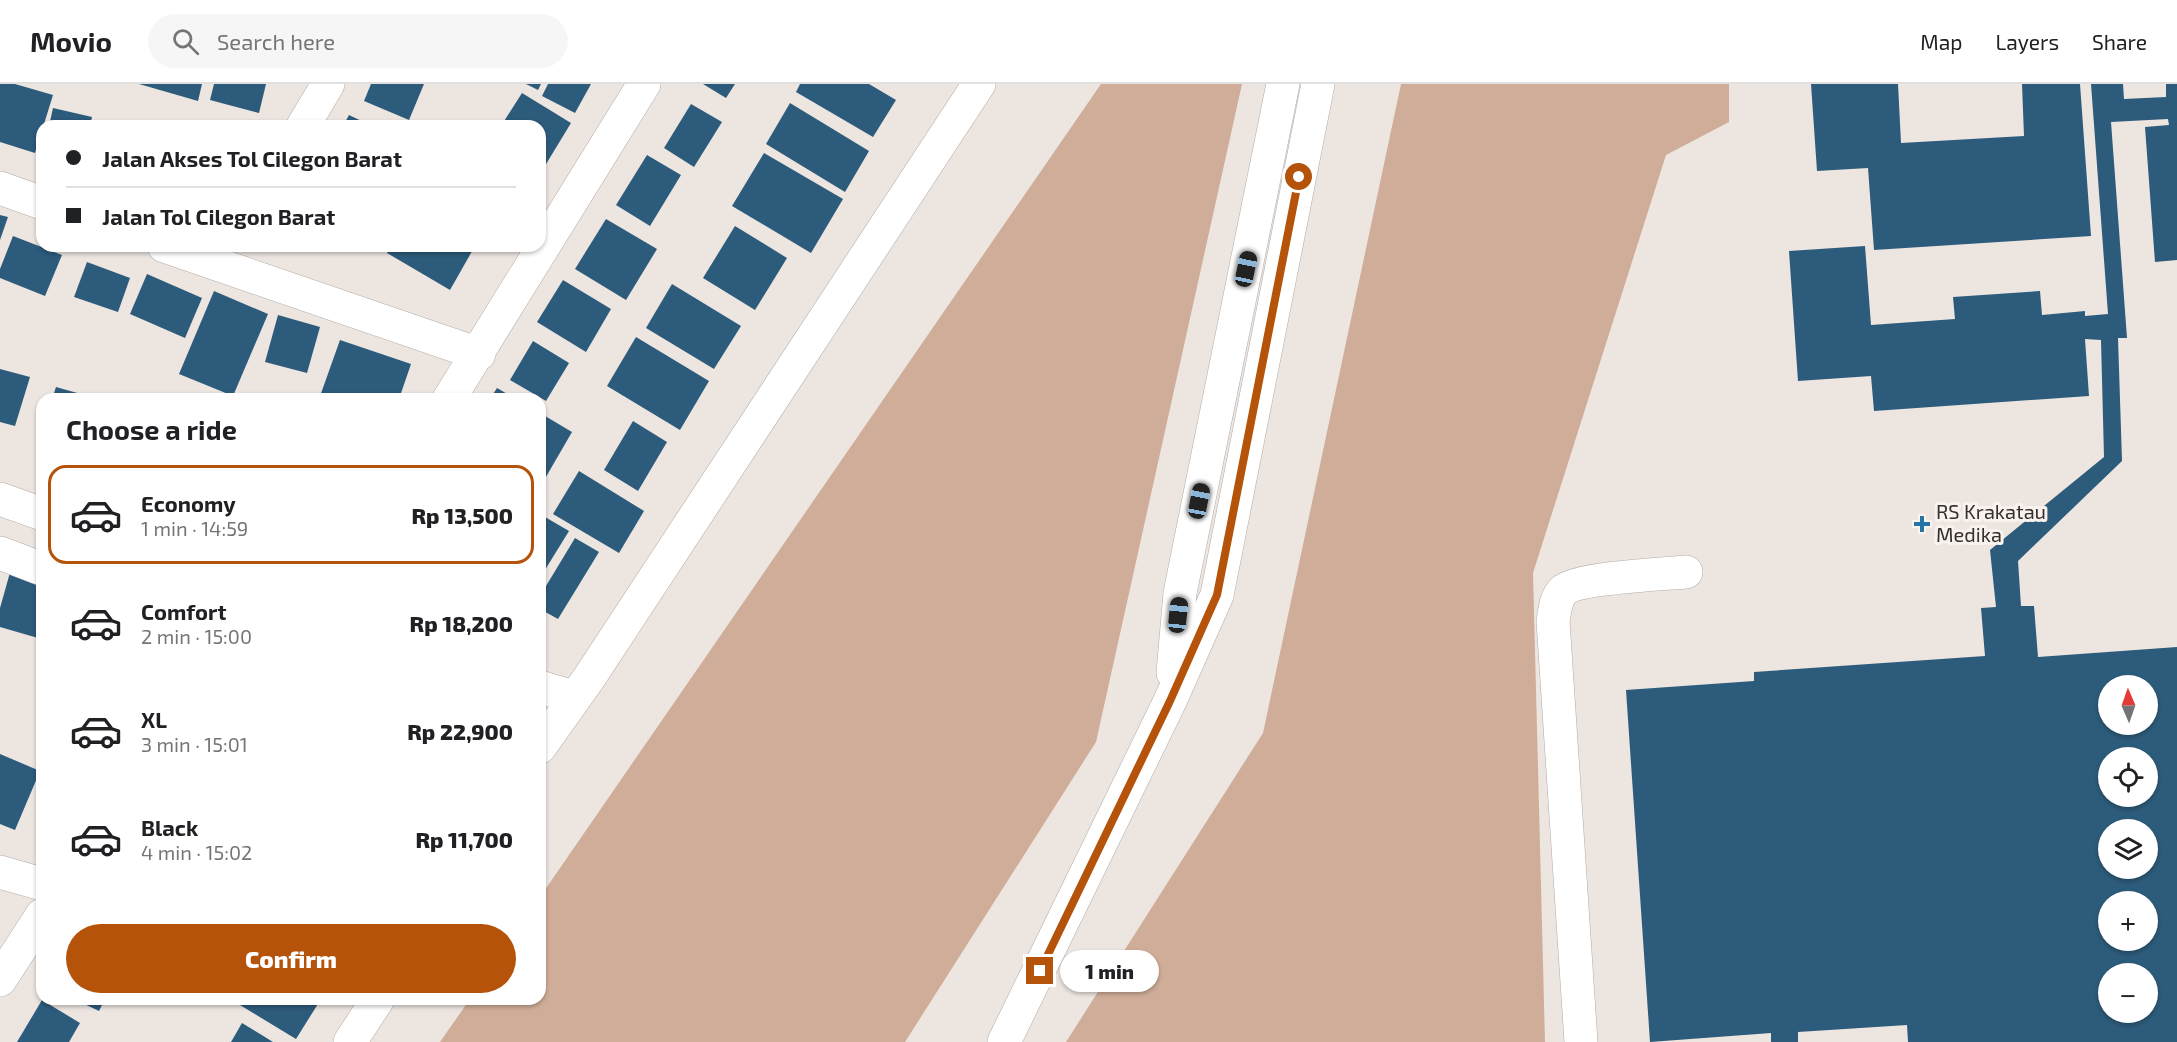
<!DOCTYPE html>
<html lang="en">
<head>
<meta charset="utf-8">
<style>
  :root { --surface:#fff; --page:#f6f6f6; --text:#202124; --muted:#757577; --line:#e0e0e0; --accent:#b45309 }
  body { margin:0; font-family:"Exo 2",sans-serif; background:var(--page); color:var(--text); height:100vh; display:flex; flex-direction:column; font-size:22px; white-space:nowrap }
  * { box-sizing:border-box; margin:0 }
  p { font-size:20px; color:var(--muted) }
  .icon { flex:none; width:33px; height:33px; fill:none; stroke:currentColor; stroke-width:2; stroke-linecap:round; stroke-linejoin:round }
  .map { position:relative; flex:1; overflow:hidden }
  .side { position:absolute; left:36px; top:309px; width:510px; height:612px; display:flex; flex-direction:column; background:var(--surface); border-radius:18px; box-shadow:0 2px 4px #0004 }
  .side>* { flex:none }
  .guide { position:absolute; left:36px; top:36px; width:510px; height:132px; border-radius:18px; box-shadow:0 2px 4px #0004; display:grid; align-content:center; height:132px; padding:0 30px; background:var(--surface) }
  .needle { width:39px; rotate:358deg }
  .buttons { position:absolute; left:2098px; top:591px; display:grid; gap:12px }
  .buttons a { display:grid; place-items:center; width:60px; height:60px; border-radius:50%; background:var(--surface); box-shadow:0 2px 4px #0004; font-size:30px }
  .end { position:absolute; width:27px; height:27px; margin:-14px; border:8px solid #b45309; background:#fff; box-shadow:0 0 0 3px #fff }
  .from { border-radius:50% }
  .bubble { position:absolute; height:42px; border-radius:21px; background:var(--surface); box-shadow:0 2px 4px #0004; font-size:20px; font-weight:800; line-height:42px; text-align:center }
  .car { position:absolute; width:18px; height:36px; margin:-18px -9px; border-radius:8px; box-shadow:0 0 4px 2px #0007; background:linear-gradient(#222 24%,#8ab4d8 0 40%,#222 0 76%,#8ab4d8 0 86%,#222 0) }
  .guide b { display:flex; align-items:center; gap:21px; height:57px; font-size:22px }
  .guide b+b { border-top:2px solid var(--line) }
  .guide i { width:15px; height:15px; background:var(--text) }
  ul { padding:0; list-style:none }
  li { display:flex; align-items:center; gap:18px; height:99px; margin:0 12px 9px; padding:0 18px; border:3px solid transparent; border-radius:18px }
  li div { flex:1 }
  li b { display:block; font-size:22px }
  li em { font-style:normal; font-weight:800 }
  li.current { border-color:var(--accent) }
  li>.icon { width:54px; height:54px; stroke-width:1.5 }
  h2 { padding:0 30px; font-size:27px; line-height:72px }
  .button { display:flex; gap:12px; margin-top:auto; padding:12px 30px }
  .button a { flex:1; height:69px; border-radius:36px; background:var(--accent); color:#fff; font-size:24px; font-weight:800; line-height:69px; text-align:center }
  header { display:flex; align-items:center; gap:36px; box-sizing:border-box; height:84px; padding:0 30px; background:var(--surface); border-bottom:2px solid var(--line) }
  header strong { font-size:28px }
  nav { display:flex; gap:33px; margin-inline-start:auto; font-size:21px }
  .search { width:420px; height:54px; background:var(--page); display:flex; align-items:center; gap:15px; box-sizing:border-box; padding:0 21px; border-radius:33px; color:var(--muted); font-size:22px }
  .map>svg:first-child { display:block }
</style>
</head>
<body>
<header>
<strong>Movio</strong>
<div class="search"><svg class="icon" aria-label="search" viewBox="0 0 24 24"><circle cx="10" cy="10" r="6"/><path d="M15 15l6 6"/></svg>Search here</div>
<nav><a>Map</a><a>Layers</a><a>Share</a></nav>
</header>
<div class="map">
<svg width="2177" height="958" viewBox="0 0 2177 958">
  <rect width="100%" height="100%" fill="#ece5e0"/>
  <g fill="#cfad98">
    <path d="M1101 0H1242L1096 658 905 958H440L470 915H540V813Z"/>
    <path d="M1401 0H1729V38L1666 71 1533 489 1545 958H1066L1263 649Z"/>
  </g>
  <g fill="#2d5b7b" fill-rule="evenodd">
    <path d="M0 0H15L53 11 35 69 0 58Z"/>
    <path d="M139 0H202L198 17Z"/>
    <path d="M214 0H266L259 29 210 16Z"/>
    <path d="M371 0H424L409 36 364 17Z"/>
    <path d="M526 0H541L538 6Z"/>
    <path d="M548 0H591L575 29 542 12Z"/>
    <path d="M703 0H735L726 14Z"/>
    <path d="M800 0H869L896 16 873 53 796 8Z"/>
    <path d="M1811 0H1898L1901 59 2024 52 2022 0H2080L2091 152 1874 166 1868 84 1817 87Z"/>
    <path d="M2091 0H2123L2124 15 2166 13V0H2177V176L2155 178 2145 43 2169 41 2168 35 2111 38 2127 254H2118L2122 377 2018 477 2021 522H2034L2038 573 2177 563V958H1908L1907 941 1798 948V958H1771V949L1650 958 1626 606 1754 597V588L1985 572 1981 524 1996 523 1990 466 2104 373 2101 256 2085 255 2089 312 1874 327 1871 292 1798 297 1789 167 1865 162 1871 241 1955 235 1953 213 2040 207 2042 231 2085 227V232L2108 230ZM2109 602H2148V640H2109ZM2109 674H2148V712H2109ZM2109 746H2148V784H2109ZM2109 818H2148V856H2109ZM2109 890H2148V928H2109Z"/>
    <path d="M522 9 571 39 540 90V42H501Z"/>
    <path d="M790 19 869 67 845 108 766 60Z"/>
    <path d="M691 20 722 38 694 83 664 64Z"/>
    <path d="M53 24 92 33 90 42H49Z"/>
    <path d="M349 31 372 42H343Z"/>
    <path d="M764 69 843 115 811 169 732 122Z"/>
    <path d="M647 71 681 91 650 142 616 121Z"/>
    <path d="M0 131 8 133 0 156Z"/>
    <path d="M606 135 657 165 626 216 575 185Z"/>
    <path d="M735 142 787 174 755 226 703 194Z"/>
    <path d="M13 152 62 171 45 212 0 194V185Z"/>
    <path d="M391 162H475L450 206 387 169Z"/>
    <path d="M87 178 130 194 118 228 74 213Z"/>
    <path d="M147 190 202 214 185 254 130 230Z"/>
    <path d="M563 196 611 225 586 268 537 238Z"/>
    <path d="M672 200 741 242 714 285 646 244Z"/>
    <path d="M214 207 268 230 233 312 179 290Z"/>
    <path d="M278 231 320 243 307 289 265 278Z"/>
    <path d="M636 253 709 297 680 346 607 302Z"/>
    <path d="M340 256 411 280 399 315H319Z"/>
    <path d="M533 257 569 279 546 317 510 296Z"/>
    <path d="M0 285 30 293 15 342 0 338Z"/>
    <path d="M56 303 95 314V315H52Z"/>
    <path d="M497 304 516 315H490Z"/>
    <path d="M540 329 572 348 543 398 540 396Z"/>
    <path d="M633 337 667 358 638 407 604 386Z"/>
    <path d="M579 387 644 427 619 469 553 430Z"/>
    <path d="M545 433 569 447 540 494V441Z"/>
    <path d="M575 454 599 468 558 535 540 525V512Z"/>
    <path d="M11 485 42 493V538L38 554 0 543V524Z"/>
    <path d="M0 670 40 687 15 746 0 740Z"/>
    <path d="M74 915H105L99 927Z"/>
    <path d="M230 915H321L296 955Z"/>
    <path d="M42 916 80 939 69 958H17Z"/>
    <path d="M242 939 273 958H231Z"/>
  </g>
  <g fill="none" stroke-linecap="round" stroke-linejoin="round">
    <g stroke="#b2aca8" stroke-width="34">
      <g id="minor">
        <path d="M303 42 328 0"/>
        <path d="M0 104 42 119"/>
        <path d="M164 162 479 270"/>
        <path d="M449 315 644 0"/>
        <path d="M0 415 42 430"/>
        <path d="M0 469 42 485"/>
        <path d="M1173 589 1180 509 1283 0"/>
        <path d="M540 603 573 613"/>
        <path d="M540 663 589 594 979 0"/>
        <path d="M0 788 42 800"/>
        <path d="M0 896 42 831"/>
        <path d="M350 958 378 915"/>
        <path d="M1004 958 1170 617 1217 511 1318 0"/>
        <path d="M1581 958 1553 537C1555 527 1555 515 1563 507 1576 494 1664 490 1686 488"/>
      </g>
    </g>
    <use href="#minor" stroke="#fff" stroke-width="33"/>
  </g>
  <g fill="none" stroke-linecap="round" stroke-linejoin="round">
    <path stroke="#b45309" stroke-width="8" d="M1040 887 1170 617 1217 511 1299 93"/>
  </g>
  <path fill="#2474a6" stroke="#f9f2ee" stroke-width="2" d="M1919 431h6v6h6v6h-6v6h-6v-6h-6v-6h6z"/>
  <g text-anchor="middle" stroke-width="6" stroke-linejoin="round" paint-order="stroke">
    <g font-size="20" fill="#33302f" stroke="#f9f2ee" text-anchor="start">
      <text x="1936" y="435">RS Krakatau<tspan x="1936" dy="23">Medika</tspan></text>
    </g>
  </g>
</svg>
<div class="buttons">
<a><svg class="needle" viewBox="-14 -14 28 28"><path d="M0-13l5 13h-10z" fill="#e53935"/><path d="M0 13l5-13h-10z" fill="#757577"/></svg></a>
<a><svg class="icon" aria-label="locate" viewBox="0 0 24 24"><circle cx="12" cy="12" r="6"/><path d="M12 2v4M12 18v4M2 12h4M18 12h4"/></svg></a>
<a><svg class="icon" aria-label="layers" viewBox="0 0 24 24"><path d="M12 4l9 5-9 5-9-5zM3 14l9 5 9-5"/></svg></a>
<a>+</a>
<a>−</a>
</div>
<i class="end from" style="left:1299px;top:93px"></i>
<i class="end" style="left:1040px;top:887px"></i>
<div class="bubble" style="left:1060px;top:866px;width:99px">1 min</div>
<i class="car" style="left:1246px;top:185px;rotate:12deg"></i>
<i class="car" style="left:1199px;top:417px;rotate:11deg"></i>
<i class="car" style="left:1178px;top:531px;rotate:6deg"></i>
<div class="guide">
<b><i class="from"></i>Jalan Akses Tol Cilegon Barat</b>
<b><i></i>Jalan Tol Cilegon Barat</b>
</div>
<section class="side">
<h2>Choose a ride</h2>
<ul>
<li class="current"><svg class="icon" aria-label="car" viewBox="0 0 24 24"><path d="M5 17H2v-5l4-1 3-4h7l3 4 3 1v5h-3M9 17h6M6 11h13"/><circle cx="7" cy="17" r="2"/><circle cx="17" cy="17" r="2"/></svg><div><b>Economy</b><p>1 min · 14:59</p></div><em>Rp 13,500</em></li>
<li><svg class="icon" aria-label="car" viewBox="0 0 24 24"><path d="M5 17H2v-5l4-1 3-4h7l3 4 3 1v5h-3M9 17h6M6 11h13"/><circle cx="7" cy="17" r="2"/><circle cx="17" cy="17" r="2"/></svg><div><b>Comfort</b><p>2 min · 15:00</p></div><em>Rp 18,200</em></li>
<li><svg class="icon" aria-label="car" viewBox="0 0 24 24"><path d="M5 17H2v-5l4-1 3-4h7l3 4 3 1v5h-3M9 17h6M6 11h13"/><circle cx="7" cy="17" r="2"/><circle cx="17" cy="17" r="2"/></svg><div><b>XL</b><p>3 min · 15:01</p></div><em>Rp 22,900</em></li>
<li><svg class="icon" aria-label="car" viewBox="0 0 24 24"><path d="M5 17H2v-5l4-1 3-4h7l3 4 3 1v5h-3M9 17h6M6 11h13"/><circle cx="7" cy="17" r="2"/><circle cx="17" cy="17" r="2"/></svg><div><b>Black</b><p>4 min · 15:02</p></div><em>Rp 11,700</em></li>
</ul>
<div class="button"><a>Confirm</a></div>
</section>
</div>
</body>
</html>
